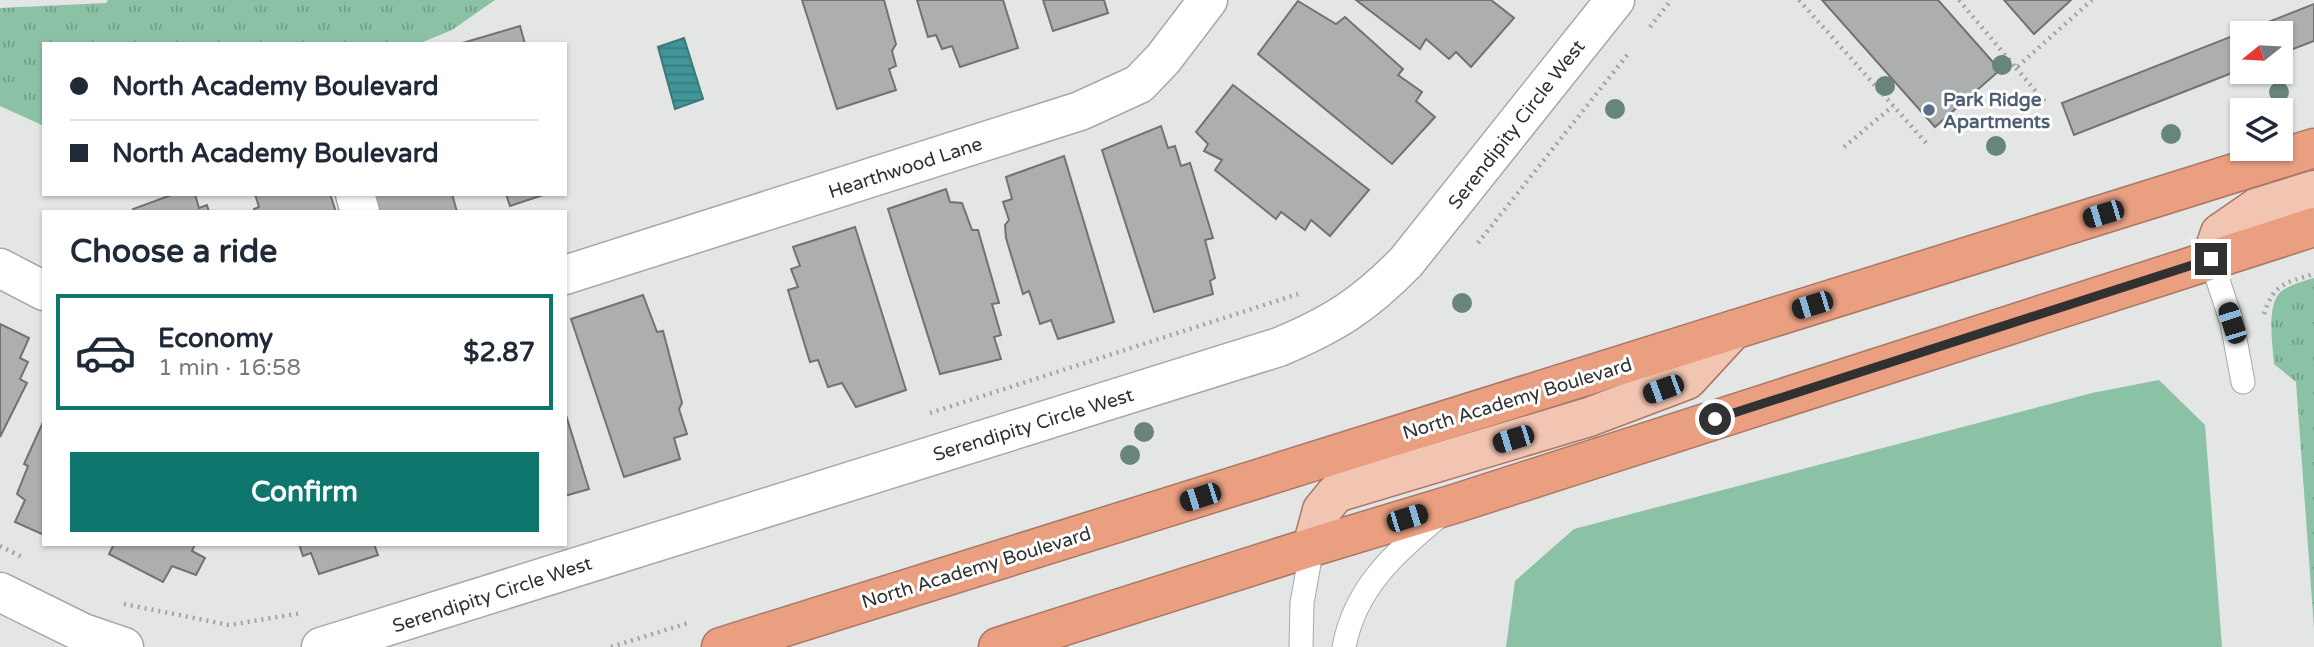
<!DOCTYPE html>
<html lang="en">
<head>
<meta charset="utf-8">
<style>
  :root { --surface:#fff; --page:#f6f6f7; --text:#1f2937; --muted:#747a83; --line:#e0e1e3; --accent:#0f766e }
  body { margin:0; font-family:"Varela Round",sans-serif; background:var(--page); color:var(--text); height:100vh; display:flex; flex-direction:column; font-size:26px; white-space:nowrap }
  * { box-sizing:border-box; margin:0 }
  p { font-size:23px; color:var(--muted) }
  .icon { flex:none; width:38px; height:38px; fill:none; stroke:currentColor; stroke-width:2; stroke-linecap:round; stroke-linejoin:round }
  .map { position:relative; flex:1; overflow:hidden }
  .side { position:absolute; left:42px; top:210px; width:525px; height:336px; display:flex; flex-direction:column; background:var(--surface); border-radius:0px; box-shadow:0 2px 5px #0004 }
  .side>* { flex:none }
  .hud { position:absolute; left:42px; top:42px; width:525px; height:154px; border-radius:0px; box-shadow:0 2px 5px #0004; display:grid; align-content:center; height:154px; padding:0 28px; background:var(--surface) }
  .needle { width:46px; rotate:252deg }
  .controls { position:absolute; left:2230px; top:21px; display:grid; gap:14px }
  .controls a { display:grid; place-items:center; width:63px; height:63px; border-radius:0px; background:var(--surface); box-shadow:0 2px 5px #0004; font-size:35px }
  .end { position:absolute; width:32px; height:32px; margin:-16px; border:9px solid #313132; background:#fff; box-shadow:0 0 0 4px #fff }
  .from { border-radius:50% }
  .car { position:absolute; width:21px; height:42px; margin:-21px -10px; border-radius:9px; box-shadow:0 0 5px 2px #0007; background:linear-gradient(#222 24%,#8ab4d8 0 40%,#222 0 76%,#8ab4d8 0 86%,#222 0) }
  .hud b { display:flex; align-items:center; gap:24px; height:66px; font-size:26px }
  .hud b+b { border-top:2px solid var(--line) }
  .hud i { width:18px; height:18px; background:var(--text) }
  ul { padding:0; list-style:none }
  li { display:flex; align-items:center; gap:21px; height:116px; margin:0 14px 10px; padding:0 14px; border:4px solid transparent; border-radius:0px }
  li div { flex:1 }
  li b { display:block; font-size:26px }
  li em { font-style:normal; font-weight:700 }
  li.selected { border-color:var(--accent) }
  li>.icon { width:63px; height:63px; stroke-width:1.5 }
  h2 { padding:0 28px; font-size:32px; line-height:84px }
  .button { display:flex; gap:14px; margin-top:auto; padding:14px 28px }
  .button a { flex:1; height:80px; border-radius:0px; background:var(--accent); color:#fff; font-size:28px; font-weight:700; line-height:80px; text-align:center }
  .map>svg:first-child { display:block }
</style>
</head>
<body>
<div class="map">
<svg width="2314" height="647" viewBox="0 0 2314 647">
  <defs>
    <pattern id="park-tufts" width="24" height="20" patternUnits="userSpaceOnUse" patternTransform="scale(1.75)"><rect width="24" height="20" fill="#8bc2a6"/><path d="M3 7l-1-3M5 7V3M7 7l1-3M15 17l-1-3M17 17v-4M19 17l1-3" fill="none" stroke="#729e88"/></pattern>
    <pattern id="water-rules" width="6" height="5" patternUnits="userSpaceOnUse" patternTransform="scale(1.75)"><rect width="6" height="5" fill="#409698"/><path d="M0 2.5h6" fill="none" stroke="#367b7d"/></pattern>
  </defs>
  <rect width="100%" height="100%" fill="#e4e5e5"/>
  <path fill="#8bc2a6" d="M2159 380 2205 425 2222 647H1506L1515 581 1574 529 2092 393Z"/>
  <g fill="url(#park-tufts)">
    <path d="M108 0H495L452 30 418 44H44V126L0 106V8L106 3Z"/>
    <path d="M2314 278V628L2296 382 2274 364C2273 344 2265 302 2283 290 2292 284 2304 281 2314 278Z"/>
  </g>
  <path fill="url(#water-rules)" stroke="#3c7879" stroke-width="2" d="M684 38 703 99 675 109 658 47Z"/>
  <g fill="#adaeaf" stroke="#717273" stroke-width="2">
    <path d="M802 0H884L896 44 892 51 896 66 889 69 896 90 837 109Z"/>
    <path d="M917 0H1003L1018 48 960 67 952 46 942 49 936 35 928 37Z"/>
    <path d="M1043 0H1104L1108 13 1053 31Z"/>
    <path d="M1356 0H1491L1514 18 1471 67 1456 52 1449 59 1426 39 1420 49Z"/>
    <path d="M1822 0H1938L2000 70 1935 127Z"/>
    <path d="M2004 0H2071L2034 34Z"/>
    <path d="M1298 1 1336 24 1345 17 1403 69 1398 75 1422 92 1416 101 1435 117 1392 164 1258 54Z"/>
    <path d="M2314 4V41L2280 54V33H2242V69L2074 135 2062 103Z"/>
    <path d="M520 26 525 44H459Z"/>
    <path d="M1233 85 1369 190 1330 236 1311 220 1305 230 1281 212 1276 219 1215 170 1222 160 1204 151 1208 144 1196 132Z"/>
    <path d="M1161 126 1168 148 1175 146 1181 166 1190 163 1213 238 1205 240 1215 278 1210 281 1213 294 1154 312 1102 150Z"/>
    <path d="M1064 156 1114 322 1058 339 1051 320 1040 324 1029 291 1023 294 1006 238 1005 225 1009 220 1003 202 1012 199 1006 177Z"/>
    <path d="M946 189 950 202 962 203 972 230H978L999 303 992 304 1001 335 994 337 1001 359 940 374 888 209Z"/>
    <path d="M174 194H195L199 208 207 205 209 212H134L133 209Z"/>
    <path d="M255 194H330L336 212H255L254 209 259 207Z"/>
    <path d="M368 194H452L457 212H373Z"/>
    <path d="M506 194H546L510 206Z"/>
    <path d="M855 227 906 390 856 407 842 383 828 387 818 360 810 362 788 290 798 287 791 269 800 266 793 247Z"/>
    <path d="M643 295 657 332 663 331 682 403 679 409 687 434 674 438 680 459 624 477 571 319Z"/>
    <path d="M0 324 29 338 20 358 28 362 20 379 27 383 0 437Z"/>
    <path d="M565 412 589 489 565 496Z"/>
    <path d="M44 420V535L15 522 25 500 17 494 28 466 24 464Z"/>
    <path d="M114 544H195L192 551 205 558 196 575 172 566 163 582 109 554Z"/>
    <path d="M299 544H374L378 555 319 574 311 553 303 556Z"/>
  </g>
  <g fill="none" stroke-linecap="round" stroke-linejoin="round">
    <g stroke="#a7a8a8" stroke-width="25">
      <g id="lane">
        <path d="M2211 259 2232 323 2243 382"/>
        <path d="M1301 647 1302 603 1312 547"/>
        <path d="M1344 647C1355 588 1394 554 1438 517"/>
      </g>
    </g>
    <g stroke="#a7a8a8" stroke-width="41">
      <g id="street">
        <path d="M355 194 360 212"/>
        <path d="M0 268 44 291"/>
        <path d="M565 275 1080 111 1139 84 1163 59 1208 0"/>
        <path d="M0 592 83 633 124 647"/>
        <path d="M321 647 1279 347C1334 324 1364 305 1406 262L1615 0"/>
      </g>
    </g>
    <g stroke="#a97865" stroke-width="41">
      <g id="primary">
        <path d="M2211 259 2220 233 2256 208 2314 190"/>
        <path d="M1312 547 1322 510 1336 493 1589 417 1687 380 1733 330"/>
      </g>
    </g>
    <g stroke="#a97865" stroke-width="41">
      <g id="highway">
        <path d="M721 647 2314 148"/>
        <path d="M998 647 1312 547 1454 504 2314 227"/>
      </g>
    </g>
    <g stroke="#a3a3a4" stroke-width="4.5" stroke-dasharray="2 5" stroke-linecap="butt">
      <path d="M1799 0 1929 146"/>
      <path d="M1959 0 2016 68 2092 0"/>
      <path d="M1650 27 1671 0"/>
      <path d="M2016 68 2045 102"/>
      <path d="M1844 147 1893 106"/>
      <path d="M1478 243 1628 54"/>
      <path d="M2264 314C2274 283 2285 283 2314 274"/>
      <path d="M930 413 1298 294"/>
      <path d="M0 546 22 557"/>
      <path d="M124 604 229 625 302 613"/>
      <path d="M611 647 691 622"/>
    </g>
    <use href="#lane" stroke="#fff" stroke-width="23"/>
    <use href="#street" stroke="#fff" stroke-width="38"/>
    <use href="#primary" stroke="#f2c5b3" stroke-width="38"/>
    <use href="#highway" stroke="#ea9f80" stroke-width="38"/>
  </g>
  <g fill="#67857a">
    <circle cx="2002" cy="65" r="10"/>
    <circle cx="1885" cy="86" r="10"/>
    <circle cx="2279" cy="92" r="10"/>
    <circle cx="1615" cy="109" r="10"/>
    <circle cx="2171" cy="134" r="10"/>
    <circle cx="1996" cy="146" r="10"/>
    <circle cx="1462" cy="303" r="10"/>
    <circle cx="1144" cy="432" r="10"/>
    <circle cx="1130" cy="455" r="10"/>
  </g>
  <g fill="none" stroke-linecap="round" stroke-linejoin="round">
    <path stroke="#313132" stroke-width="9" d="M1715 419 2211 259"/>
  </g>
  <circle fill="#5c6f8a" stroke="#fff" stroke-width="2.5" cx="1929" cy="110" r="7"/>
  <g text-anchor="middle" stroke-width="6" stroke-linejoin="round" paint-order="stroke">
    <g font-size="19" font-weight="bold" fill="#4e5e75" stroke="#fff" text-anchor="start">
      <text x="1943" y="106">Park Ridge<tspan x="1943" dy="22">Apartments</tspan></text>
    </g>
    <g font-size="19" fill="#313132" stroke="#fff">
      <text transform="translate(1516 124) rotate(-52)" y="7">Serendipity Circle West</text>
      <text transform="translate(905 167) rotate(-18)" y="7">Hearthwood Lane</text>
      <text transform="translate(1517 398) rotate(-17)" y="7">North Academy Boulevard</text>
      <text transform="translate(1033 424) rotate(-17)" y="7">Serendipity Circle West</text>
      <text transform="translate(976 567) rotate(-17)" y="7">North Academy Boulevard</text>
      <text transform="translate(492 594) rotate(-18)" y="7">Serendipity Circle West</text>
    </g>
  </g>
</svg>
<div class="controls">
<a><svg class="needle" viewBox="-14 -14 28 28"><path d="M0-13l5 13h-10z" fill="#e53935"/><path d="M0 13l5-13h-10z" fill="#747a83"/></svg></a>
<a><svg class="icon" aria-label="layers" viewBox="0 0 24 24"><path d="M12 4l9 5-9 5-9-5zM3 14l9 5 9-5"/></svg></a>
</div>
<i class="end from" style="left:1715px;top:419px"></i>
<i class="end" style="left:2211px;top:259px"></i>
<i class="car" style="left:2103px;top:214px;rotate:253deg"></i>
<i class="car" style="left:1812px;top:305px;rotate:253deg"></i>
<i class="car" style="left:2232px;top:323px;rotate:342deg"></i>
<i class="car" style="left:1663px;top:389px;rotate:250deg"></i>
<i class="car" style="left:1513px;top:439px;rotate:253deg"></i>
<i class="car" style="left:1200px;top:497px;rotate:252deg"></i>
<i class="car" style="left:1407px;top:518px;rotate:73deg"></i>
<div class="hud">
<b><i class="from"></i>North Academy Boulevard</b>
<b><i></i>North Academy Boulevard</b>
</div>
<section class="side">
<h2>Choose a ride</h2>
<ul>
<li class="selected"><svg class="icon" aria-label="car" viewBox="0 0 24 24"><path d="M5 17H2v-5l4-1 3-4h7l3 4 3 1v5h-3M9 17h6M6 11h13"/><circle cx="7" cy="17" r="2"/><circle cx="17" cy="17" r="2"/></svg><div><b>Economy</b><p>1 min · 16:58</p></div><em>$2.87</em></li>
</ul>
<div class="button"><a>Confirm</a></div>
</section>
</div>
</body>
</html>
